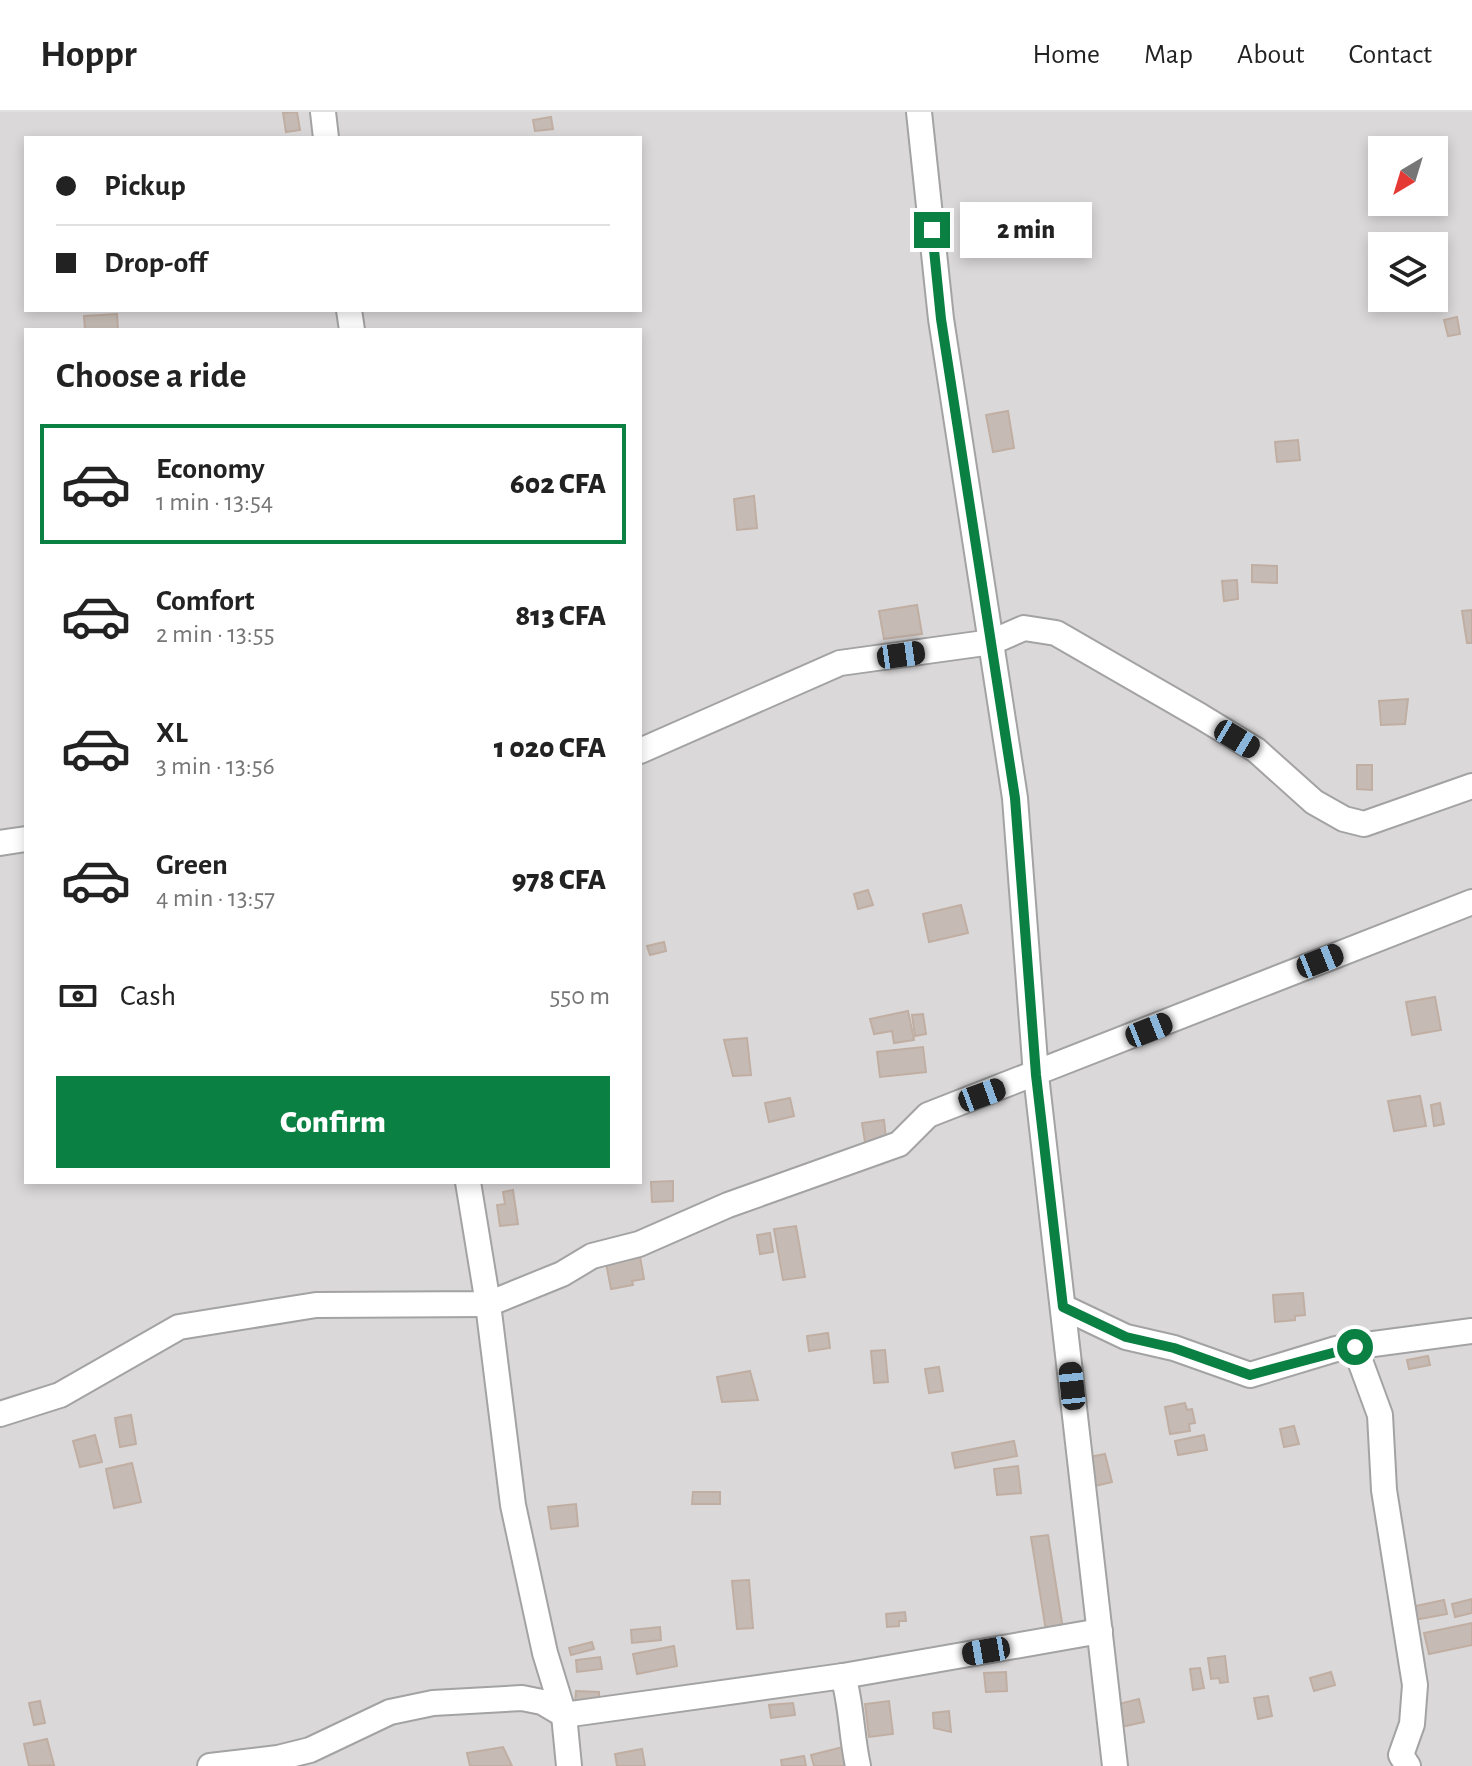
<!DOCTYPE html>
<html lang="en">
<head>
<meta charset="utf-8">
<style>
  :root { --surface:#fff; --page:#f2f2f2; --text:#222; --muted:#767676; --line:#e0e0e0; --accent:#0b8043 }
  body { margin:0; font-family:"Alegreya Sans",sans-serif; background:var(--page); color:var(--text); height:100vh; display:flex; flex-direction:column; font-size:30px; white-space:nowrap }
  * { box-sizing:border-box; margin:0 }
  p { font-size:26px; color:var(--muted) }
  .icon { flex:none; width:44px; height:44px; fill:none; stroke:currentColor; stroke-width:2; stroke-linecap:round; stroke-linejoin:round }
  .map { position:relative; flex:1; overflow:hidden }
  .details { position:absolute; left:24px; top:216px; width:618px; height:856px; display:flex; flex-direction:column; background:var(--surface); border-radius:0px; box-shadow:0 4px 12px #0003 }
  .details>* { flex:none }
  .top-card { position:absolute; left:24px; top:24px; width:618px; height:176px; border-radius:0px; box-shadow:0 4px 12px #0003; display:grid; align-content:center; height:176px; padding:0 32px; background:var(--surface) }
  .needle { width:52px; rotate:218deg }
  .controls { position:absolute; left:1368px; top:24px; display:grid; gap:16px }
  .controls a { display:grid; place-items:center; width:80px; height:80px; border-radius:0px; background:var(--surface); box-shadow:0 4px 12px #0003; font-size:40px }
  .end { position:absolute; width:36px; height:36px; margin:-18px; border:10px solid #0b8043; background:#fff; box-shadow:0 0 0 4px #fff }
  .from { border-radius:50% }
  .bubble { position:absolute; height:56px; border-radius:0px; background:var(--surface); box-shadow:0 4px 12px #0003; font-size:26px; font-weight:800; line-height:56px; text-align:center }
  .car { position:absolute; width:24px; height:48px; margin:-24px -12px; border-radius:10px; box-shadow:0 0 6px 2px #0007; background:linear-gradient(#222 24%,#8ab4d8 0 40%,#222 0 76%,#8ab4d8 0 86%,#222 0) }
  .top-card b { display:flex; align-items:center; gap:28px; height:76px; font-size:30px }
  .top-card b+b { border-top:2px solid var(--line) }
  .top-card i { width:20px; height:20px; background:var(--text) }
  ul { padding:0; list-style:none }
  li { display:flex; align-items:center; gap:24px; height:120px; margin:0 16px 12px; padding:0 16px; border:4px solid transparent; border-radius:0px }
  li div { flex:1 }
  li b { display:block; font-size:30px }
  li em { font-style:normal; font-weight:800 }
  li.active { border-color:var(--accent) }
  li>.icon { width:72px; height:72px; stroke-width:1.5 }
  h2 { padding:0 32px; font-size:36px; line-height:96px }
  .pay { display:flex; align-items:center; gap:20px; height:88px; padding:0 32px; font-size:30px }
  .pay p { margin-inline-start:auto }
  .action { display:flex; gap:16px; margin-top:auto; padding:16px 32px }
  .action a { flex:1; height:92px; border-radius:0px; background:var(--accent); color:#fff; font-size:32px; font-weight:800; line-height:92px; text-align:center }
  header { display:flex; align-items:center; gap:48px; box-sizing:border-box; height:112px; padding:0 40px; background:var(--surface); border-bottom:2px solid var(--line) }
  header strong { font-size:38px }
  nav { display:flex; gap:44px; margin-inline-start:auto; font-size:28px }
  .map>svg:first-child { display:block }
</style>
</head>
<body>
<header>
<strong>Hoppr</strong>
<nav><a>Home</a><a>Map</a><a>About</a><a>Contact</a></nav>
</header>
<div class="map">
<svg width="1472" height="1654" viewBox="0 0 1472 1654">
  <rect width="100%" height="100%" fill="#eee9e1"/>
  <path fill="#dad8d8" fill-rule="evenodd" d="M0 0H1472V1654H0ZM26 26H640V198H26ZM1382 38H1434V90H1382ZM1382 134H1434V186H1382ZM26 218H640V1070H26Z"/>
  <g fill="#c5bbb4" stroke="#c0aea3" stroke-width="2">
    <path d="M297 0 300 18 286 20 283 1Z"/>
    <path d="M551 5 553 17 535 19 533 8Z"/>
    <path d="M1445 174 1447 193 1425 196 1423 186H1434V176Z"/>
    <path d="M117 202 118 218H85L84 204Z"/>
    <path d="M1457 205 1460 222 1448 224 1444 208Z"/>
    <path d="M1008 299 1014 336 993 340 986 303Z"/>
    <path d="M1298 328 1300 348 1277 350 1275 330Z"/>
    <path d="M754 384 757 416 737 418 734 387Z"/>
    <path d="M1252 453 1277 454V471L1252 470Z"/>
    <path d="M1237 468 1238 487 1224 489 1222 469Z"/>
    <path d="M917 493 922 522 884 527 879 499Z"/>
    <path d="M1472 498V531H1467L1462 499Z"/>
    <path d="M1408 587 1405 612 1381 613 1379 589Z"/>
    <path d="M1357 653H1372V678L1357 677Z"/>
    <path d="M868 778 873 793 858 797 854 782Z"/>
    <path d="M961 793 968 821 929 830 923 802Z"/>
    <path d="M664 830 666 839 650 843 647 834Z"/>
    <path d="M1435 885 1441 918 1412 923 1406 890Z"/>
    <path d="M908 899 914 928 894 931 892 919 874 922 870 907Z"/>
    <path d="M923 902 926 922 915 924 912 903Z"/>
    <path d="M747 926 751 963 733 964 724 928Z"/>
    <path d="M923 935 926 960 880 965 877 940Z"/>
    <path d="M1420 984 1426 1014 1394 1019 1388 989Z"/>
    <path d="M790 986 794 1004 769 1010 765 991Z"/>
    <path d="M1440 991 1444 1012 1434 1014 1431 993Z"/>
    <path d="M884 1008 886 1027 865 1030 862 1011Z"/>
    <path d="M673 1069V1089L652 1090 651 1070Z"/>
    <path d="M513 1078 518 1112 500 1114 497 1093 505 1092 503 1080Z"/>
    <path d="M796 1114 805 1165 783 1168 774 1117Z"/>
    <path d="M770 1121 773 1140 760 1142 757 1123Z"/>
    <path d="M639 1139 644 1167 632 1169 633 1173 611 1177 606 1151Z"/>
    <path d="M1303 1181 1305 1203 1295 1204V1208L1275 1210 1273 1183Z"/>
    <path d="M828 1221 830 1236 809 1239 807 1224Z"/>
    <path d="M885 1238 888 1270 874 1271 871 1239Z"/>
    <path d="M1428 1244 1430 1253 1409 1257 1407 1248Z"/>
    <path d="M939 1255 943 1279 929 1281 925 1257Z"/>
    <path d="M750 1259 758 1288 722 1290 717 1265Z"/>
    <path d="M1185 1291 1187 1298 1192 1297 1195 1311 1189 1312 1190 1319 1170 1322 1165 1295Z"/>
    <path d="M131 1303 136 1332 120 1335 115 1306Z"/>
    <path d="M1294 1314 1299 1332 1284 1335 1280 1317Z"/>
    <path d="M95 1323 102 1350 80 1355 73 1329Z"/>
    <path d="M1204 1323 1207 1338 1178 1343 1175 1329Z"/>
    <path d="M1014 1329 1017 1344 955 1356 952 1341Z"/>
    <path d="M1105 1342 1112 1370 1095 1374 1089 1345Z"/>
    <path d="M132 1351 141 1390 114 1396 106 1357Z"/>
    <path d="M1018 1354 1021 1381 997 1383 994 1357Z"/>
    <path d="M693 1380H720V1392H692Z"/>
    <path d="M576 1392 578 1414 551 1417 548 1395Z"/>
    <path d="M1048 1423 1063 1517 1046 1519 1031 1425Z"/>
    <path d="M749 1468 753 1516 737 1517 732 1469Z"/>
    <path d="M1472 1487V1501L1455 1505 1452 1492Z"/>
    <path d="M1444 1488 1447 1502 1414 1508 1411 1495Z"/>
    <path d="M905 1500 906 1509H899V1514L887 1515 886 1502Z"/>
    <path d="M1472 1511V1533L1429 1542 1424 1521Z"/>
    <path d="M660 1515 661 1528 632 1531 631 1518Z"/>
    <path d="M592 1530 594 1537 571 1543 569 1536Z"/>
    <path d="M674 1534 677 1554 637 1562 633 1542Z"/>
    <path d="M1225 1544 1228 1570 1220 1571 1219 1566 1211 1567 1208 1546Z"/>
    <path d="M600 1545 602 1557 577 1560 576 1548Z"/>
    <path d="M1200 1556 1204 1576 1193 1578 1190 1557Z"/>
    <path d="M1006 1560 1007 1579 986 1580 984 1561Z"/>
    <path d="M1331 1560 1335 1573 1314 1579 1310 1566Z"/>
    <path d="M576 1579 599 1580V1593H575Z"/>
    <path d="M1268 1584 1272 1604 1258 1607 1254 1586Z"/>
    <path d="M1139 1587 1144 1610 1121 1615 1115 1593Z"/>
    <path d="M40 1589 45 1611 34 1613 29 1591Z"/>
    <path d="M889 1589 893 1622 869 1625 865 1592Z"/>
    <path d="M793 1591 795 1603 771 1606 769 1593Z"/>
    <path d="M949 1599 951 1620 934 1616 933 1601Z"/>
    <path d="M47 1627 54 1653 29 1654 24 1632Z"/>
    <path d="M503 1635 512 1654H470L467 1641Z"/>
    <path d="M843 1635 847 1654H814L811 1643Z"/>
    <path d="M642 1637 645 1654H617L615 1642Z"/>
    <path d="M804 1644 806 1654H782L781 1648Z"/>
  </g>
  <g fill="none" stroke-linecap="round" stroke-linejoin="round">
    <g stroke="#a3a3a3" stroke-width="28">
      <g id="minor">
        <path d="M323 0 326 26"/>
        <path d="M919 0 941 207 1015 686 1036 963 1115 1654"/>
        <path d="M349 198 352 218"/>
        <path d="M640 639 840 551 992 530 1024 516 1056 521 1200 604 1256 638 1314 690 1344 707 1364 712 1472 674"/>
        <path d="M0 731 26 727"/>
        <path d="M468 1070 488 1192 513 1393 545 1541 564 1603 569 1654"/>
        <path d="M1063 1195 1126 1225 1174 1236 1250 1263 1336 1237 1472 1219"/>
        <path d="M1355 1235 1380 1303 1384 1378 1415 1573 1412 1612 1401 1643 1408 1654"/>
        <path d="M0 1302 60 1283 179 1215 316 1193 488 1192 562 1162 592 1144 639 1132 728 1093 899 1032 928 1003 1472 790"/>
        <path d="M843 1564C852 1594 851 1623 858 1654"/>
        <path d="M210 1654 278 1646 310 1638 390 1600 433 1591 522 1586 542 1590 564 1603 843 1564 1100 1519"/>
      </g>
    </g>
    <use href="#minor" stroke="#fff" stroke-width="24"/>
  </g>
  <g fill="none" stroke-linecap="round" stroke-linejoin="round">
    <path stroke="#0b8043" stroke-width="10" d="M932 118 941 207 1015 686 1036 963 1063 1195 1126 1225 1174 1236 1250 1263 1355 1235"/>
  </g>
</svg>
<div class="controls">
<a><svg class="needle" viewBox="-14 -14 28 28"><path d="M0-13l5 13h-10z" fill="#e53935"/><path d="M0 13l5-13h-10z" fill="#767676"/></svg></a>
<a><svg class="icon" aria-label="layers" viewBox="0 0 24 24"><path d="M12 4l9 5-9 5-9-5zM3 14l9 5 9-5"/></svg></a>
</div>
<i class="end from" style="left:1355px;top:1235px"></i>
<i class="end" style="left:932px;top:118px"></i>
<div class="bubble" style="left:960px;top:90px;width:132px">2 min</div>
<i class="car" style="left:901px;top:543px;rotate:82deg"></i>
<i class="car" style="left:1237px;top:627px;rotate:121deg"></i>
<i class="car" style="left:1320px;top:849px;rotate:68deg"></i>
<i class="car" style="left:1149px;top:918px;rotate:68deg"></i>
<i class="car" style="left:982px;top:983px;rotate:70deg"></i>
<i class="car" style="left:1072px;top:1274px;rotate:354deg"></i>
<i class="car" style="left:986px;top:1539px;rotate:260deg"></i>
<div class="top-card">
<b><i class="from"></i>Pickup</b>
<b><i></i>Drop-off</b>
</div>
<section class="details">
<h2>Choose a ride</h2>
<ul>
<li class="active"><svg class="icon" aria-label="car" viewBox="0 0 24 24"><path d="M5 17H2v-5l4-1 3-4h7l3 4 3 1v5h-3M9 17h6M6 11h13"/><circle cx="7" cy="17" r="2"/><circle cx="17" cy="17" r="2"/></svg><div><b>Economy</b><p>1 min · 13:54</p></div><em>602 CFA</em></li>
<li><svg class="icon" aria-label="car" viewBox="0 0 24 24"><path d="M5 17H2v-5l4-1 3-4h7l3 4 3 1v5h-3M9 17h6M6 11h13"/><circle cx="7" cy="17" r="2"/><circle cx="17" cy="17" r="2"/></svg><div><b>Comfort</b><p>2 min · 13:55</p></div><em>813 CFA</em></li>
<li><svg class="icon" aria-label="car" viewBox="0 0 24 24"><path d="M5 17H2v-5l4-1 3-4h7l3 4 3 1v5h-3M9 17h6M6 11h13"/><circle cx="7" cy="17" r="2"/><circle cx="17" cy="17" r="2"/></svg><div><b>XL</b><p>3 min · 13:56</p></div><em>1 020 CFA</em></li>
<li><svg class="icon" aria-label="car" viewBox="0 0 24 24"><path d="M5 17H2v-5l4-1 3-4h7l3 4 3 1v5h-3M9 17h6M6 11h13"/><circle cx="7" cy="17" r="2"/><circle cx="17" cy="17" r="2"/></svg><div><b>Green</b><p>4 min · 13:57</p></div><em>978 CFA</em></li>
</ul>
<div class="pay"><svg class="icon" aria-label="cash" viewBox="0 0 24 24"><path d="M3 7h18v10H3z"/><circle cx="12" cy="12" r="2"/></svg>Cash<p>550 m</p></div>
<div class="action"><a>Confirm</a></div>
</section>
</div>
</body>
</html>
